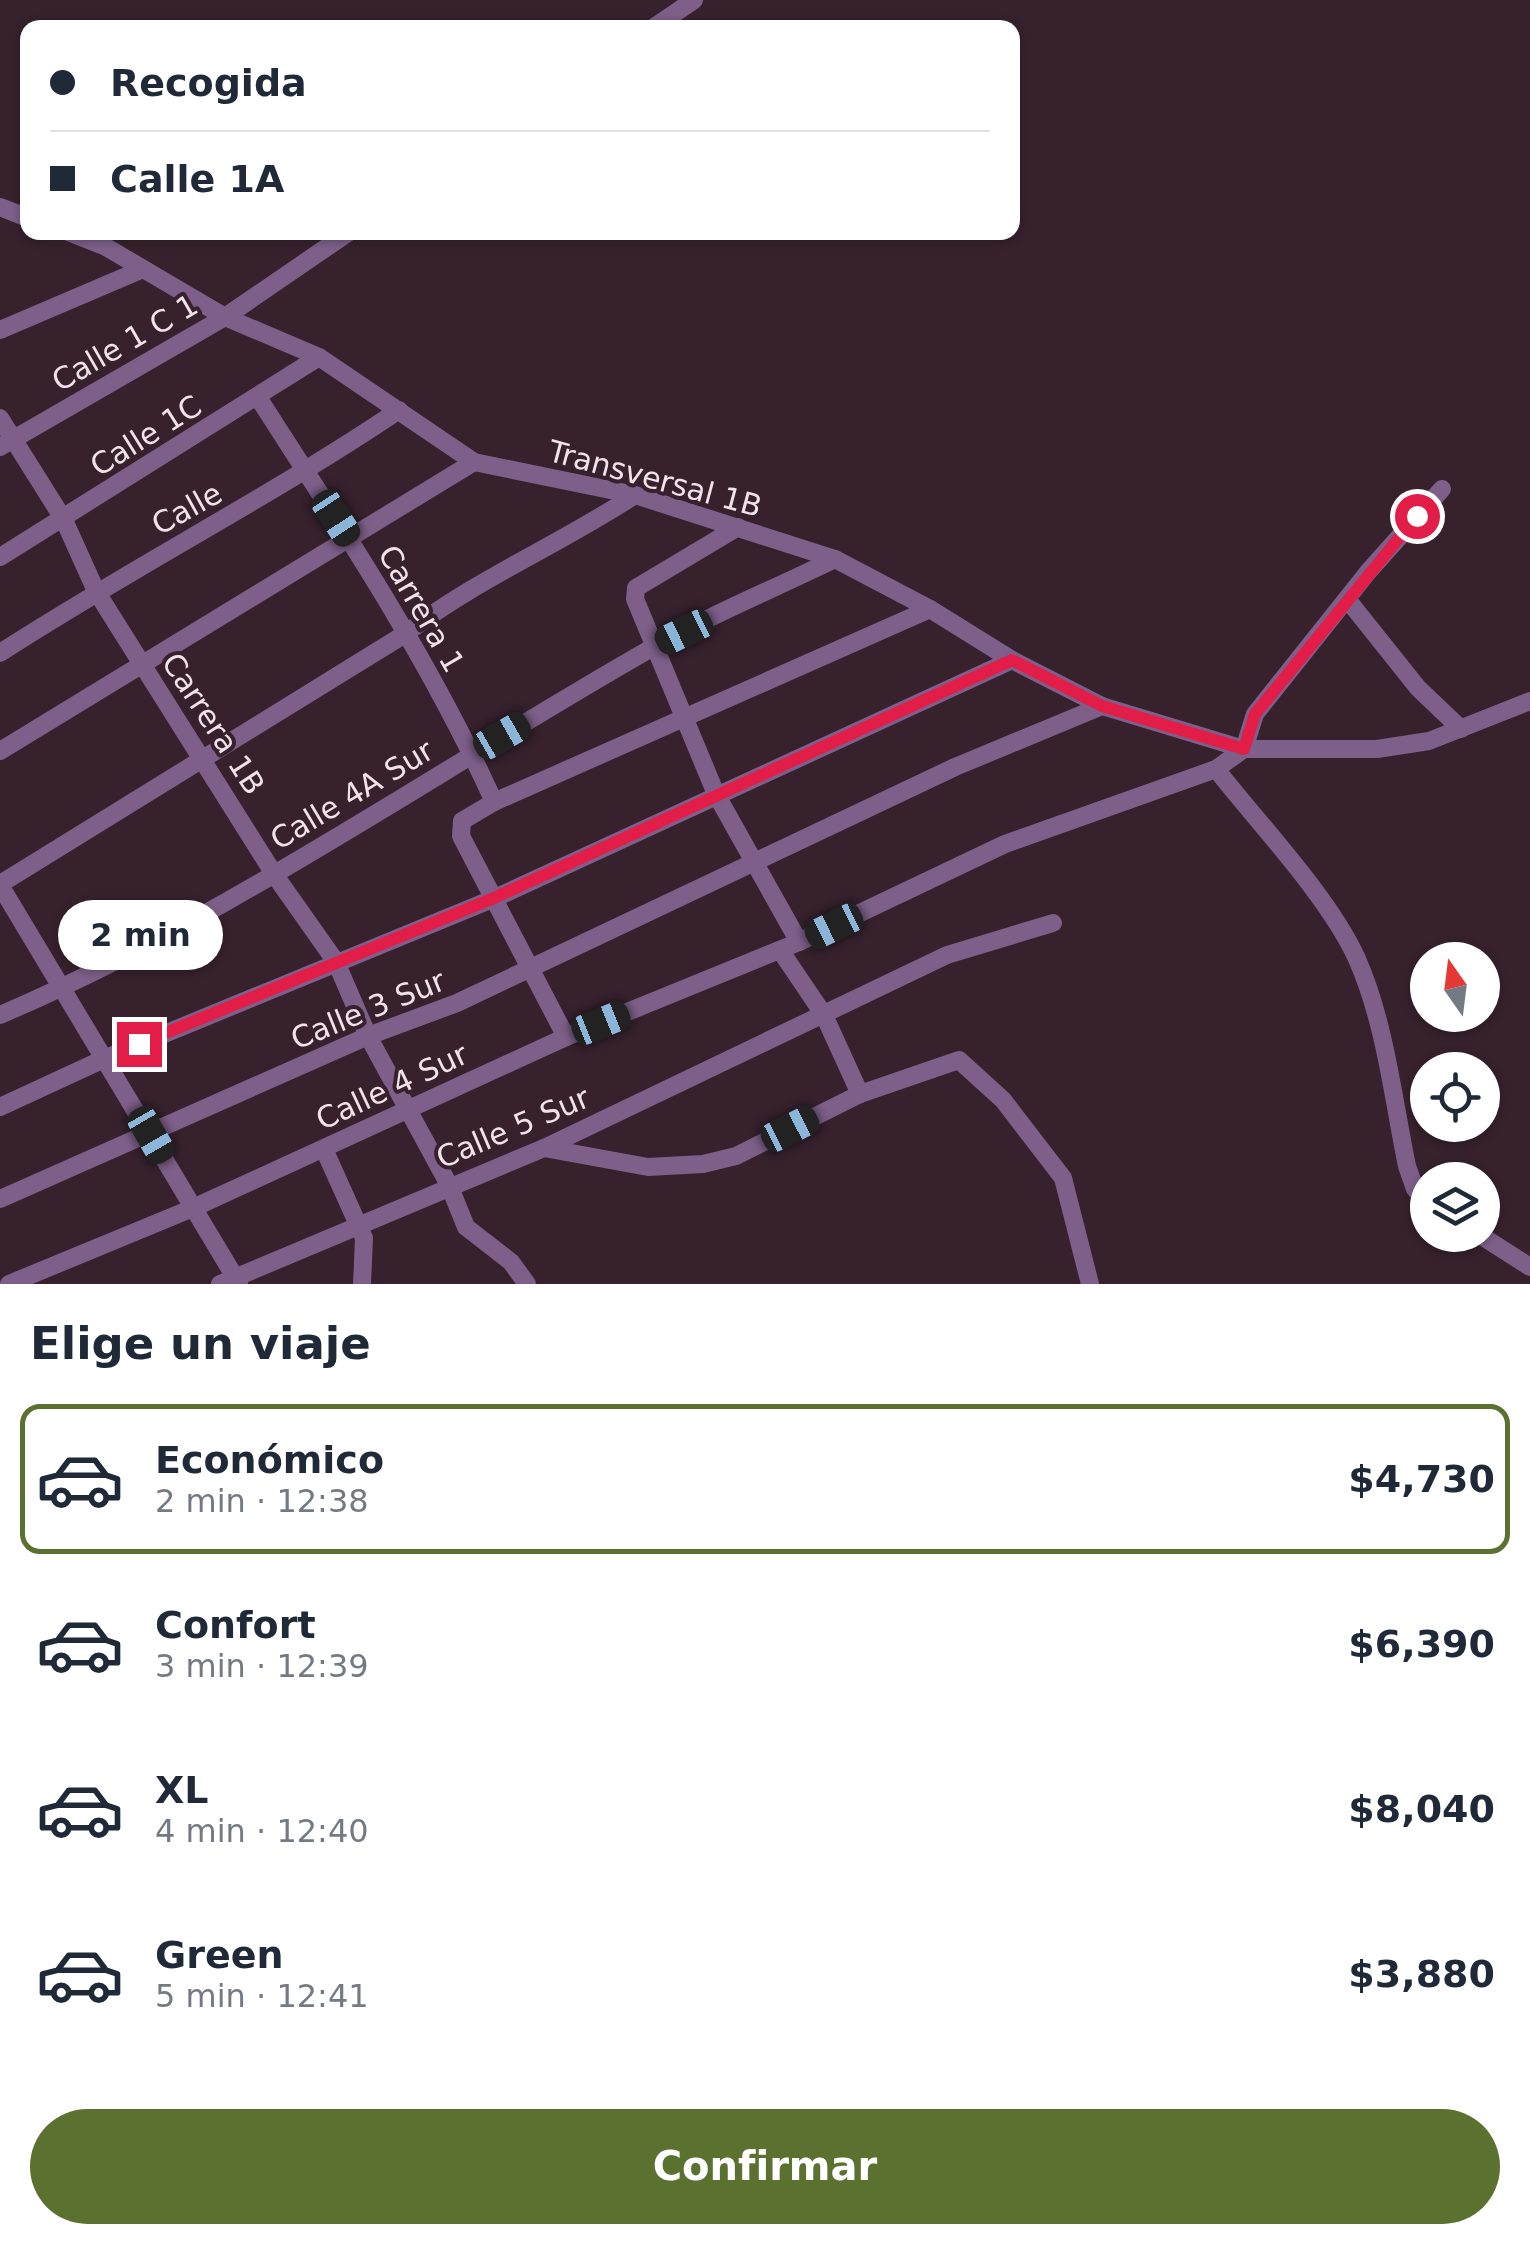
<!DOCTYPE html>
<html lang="es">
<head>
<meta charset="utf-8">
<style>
  :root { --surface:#fff; --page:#f6f6f7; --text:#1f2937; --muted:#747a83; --line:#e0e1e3; --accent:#5a7130 }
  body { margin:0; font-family:"DejaVu Sans",sans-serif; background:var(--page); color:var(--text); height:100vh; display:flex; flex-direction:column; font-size:38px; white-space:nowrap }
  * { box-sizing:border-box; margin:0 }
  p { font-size:32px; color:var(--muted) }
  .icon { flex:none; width:55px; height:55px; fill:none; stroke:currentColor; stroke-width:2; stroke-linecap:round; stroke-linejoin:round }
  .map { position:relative; height:1284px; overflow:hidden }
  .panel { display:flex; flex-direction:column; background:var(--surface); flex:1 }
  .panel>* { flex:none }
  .hud { position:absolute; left:20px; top:20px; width:1000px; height:220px; border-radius:20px; box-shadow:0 2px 8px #0004; display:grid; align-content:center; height:220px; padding:0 30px; background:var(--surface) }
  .needle { width:65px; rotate:346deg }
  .controls { position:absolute; left:1410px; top:942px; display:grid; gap:20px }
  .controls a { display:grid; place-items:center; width:90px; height:90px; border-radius:50%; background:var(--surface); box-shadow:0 2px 8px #0004; font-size:50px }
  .end { position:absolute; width:45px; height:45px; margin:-22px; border:12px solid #e11d48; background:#fff; box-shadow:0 0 0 5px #fff }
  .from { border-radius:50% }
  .bubble { position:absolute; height:70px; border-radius:35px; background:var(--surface); box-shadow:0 2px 8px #0004; font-size:32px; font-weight:600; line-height:70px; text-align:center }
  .car { position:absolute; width:30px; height:60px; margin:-30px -15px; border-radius:12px; box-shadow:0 0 8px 2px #0007; background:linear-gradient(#222 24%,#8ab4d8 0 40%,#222 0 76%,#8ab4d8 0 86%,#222 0) }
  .hud b { display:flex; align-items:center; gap:35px; height:95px; font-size:38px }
  .hud b+b { border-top:2px solid var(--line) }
  .hud i { width:25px; height:25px; background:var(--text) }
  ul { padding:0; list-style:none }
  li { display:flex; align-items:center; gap:30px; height:150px; margin:0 20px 15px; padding:0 10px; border:5px solid transparent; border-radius:20px }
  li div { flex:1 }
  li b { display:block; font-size:38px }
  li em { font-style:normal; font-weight:600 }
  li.current { border-color:var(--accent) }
  li>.icon { width:90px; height:90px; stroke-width:1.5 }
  h2 { padding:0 30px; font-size:45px; line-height:120px }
  .button { display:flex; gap:20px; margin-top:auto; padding:20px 30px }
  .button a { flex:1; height:115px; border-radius:60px; background:var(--accent); color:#fff; font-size:40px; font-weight:600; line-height:115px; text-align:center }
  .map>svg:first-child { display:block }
</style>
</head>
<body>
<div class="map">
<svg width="1530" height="1284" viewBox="0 0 1530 1284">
  <rect width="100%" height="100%" fill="#36212d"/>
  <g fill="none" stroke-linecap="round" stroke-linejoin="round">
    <g stroke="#7d5f89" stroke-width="18">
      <path d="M653 28 694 0"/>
      <path d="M0 207 28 218"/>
      <path d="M68 232 106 247 225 317 319 357 474 462 635 495 835 559 930 609 1012 660 1102 706 1244 749"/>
      <path d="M0 330 143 269"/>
      <path d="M259 399C343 529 430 660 494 802"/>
      <path d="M0 418 64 520 96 591 274 874 336 962 368 1036 449 1185 466 1227 511 1262 527 1284"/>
      <path d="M0 447 225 317 349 232"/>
      <path d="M738 527 636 588 635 599 716 794 799 942"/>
      <path d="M0 557 319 357"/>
      <path d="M1347 599 1418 688 1461 729"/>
      <path d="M0 653C131 568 270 497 399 410"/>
      <path d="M1244 749 1255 714 1368 572 1442 489"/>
      <path d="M0 751 474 462"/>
      <path d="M1216 769C1259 824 1329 897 1357 959 1385 1022 1393 1098 1407 1166L1415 1189 1428 1202"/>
      <path d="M0 884 405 634C476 579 559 545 635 495"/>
      <path d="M0 885 239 1284"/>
      <path d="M780 950 824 1015 860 1094"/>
      <path d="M0 1015C229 917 434 772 650 649 709 615 774 589 835 559"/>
      <path d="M566 1037 461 836 462 821 494 802 930 609"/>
      <path d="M0 1107 106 1058 495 898 1012 660"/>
      <path d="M544 1148 648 1167 703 1164 736 1156 860 1094 959 1060 1003 1100 1063 1178 1090 1284"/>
      <path d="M324 1149 364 1238 362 1284"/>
      <path d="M0 1199 368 1036 457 1003 955 767 1102 706"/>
      <path d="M1480 1235 1530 1267"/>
      <path d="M9 1284 193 1208 566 1037 799 942 1005 844 1216 769 1244 749H1377L1429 741 1530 701"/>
      <path d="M220 1284 544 1148 947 955 1053 923"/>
    </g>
  </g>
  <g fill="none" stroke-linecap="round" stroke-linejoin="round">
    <path stroke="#e11d48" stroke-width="12" d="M139 1044 494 898 1012 660 1102 706 1244 749 1255 714 1417 516"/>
  </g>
  <g text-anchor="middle" stroke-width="8" stroke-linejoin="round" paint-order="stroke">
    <g font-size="30" fill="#f2e3eb" stroke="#36212d">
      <text transform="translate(125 343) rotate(-30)" y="10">Calle 1 C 1</text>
      <text transform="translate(146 436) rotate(-32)" y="10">Calle 1C</text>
      <text transform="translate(655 479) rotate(15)" y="10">Transversal 1B</text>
      <text transform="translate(187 509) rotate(-29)" y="10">Calle</text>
      <text transform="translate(421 609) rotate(60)" y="10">Carrera 1</text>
      <text transform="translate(213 724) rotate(57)" y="10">Carrera 1B</text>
      <text transform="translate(352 795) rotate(-31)" y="10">Calle 4A Sur</text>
      <text transform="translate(368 1010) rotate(-22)" y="10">Calle 3 Sur</text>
      <text transform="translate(392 1087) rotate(-25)" y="10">Calle 4 Sur</text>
      <text transform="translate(513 1128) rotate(-23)" y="10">Calle 5 Sur</text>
    </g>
  </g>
</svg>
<div class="controls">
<a><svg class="needle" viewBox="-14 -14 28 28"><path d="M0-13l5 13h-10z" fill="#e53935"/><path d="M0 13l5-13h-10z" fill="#747a83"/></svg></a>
<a><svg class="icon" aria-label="locate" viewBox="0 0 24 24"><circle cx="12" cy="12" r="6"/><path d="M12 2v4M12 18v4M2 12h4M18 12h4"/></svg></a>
<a><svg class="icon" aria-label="layers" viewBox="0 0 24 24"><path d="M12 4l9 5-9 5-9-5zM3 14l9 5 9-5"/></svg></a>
</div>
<i class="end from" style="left:1417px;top:516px"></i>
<i class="end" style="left:139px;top:1044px"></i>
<div class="bubble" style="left:58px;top:900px;width:165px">2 min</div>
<i class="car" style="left:336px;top:518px;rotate:147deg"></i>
<i class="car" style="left:684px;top:632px;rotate:244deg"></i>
<i class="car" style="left:502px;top:736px;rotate:60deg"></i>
<i class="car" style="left:834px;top:926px;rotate:244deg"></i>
<i class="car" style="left:601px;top:1023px;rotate:68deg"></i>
<i class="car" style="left:790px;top:1129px;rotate:63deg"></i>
<i class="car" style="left:151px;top:1135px;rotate:150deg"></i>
<div class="hud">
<b><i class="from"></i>Recogida</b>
<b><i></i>Calle 1A</b>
</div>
</div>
<section class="panel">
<h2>Elige un viaje</h2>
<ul>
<li class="current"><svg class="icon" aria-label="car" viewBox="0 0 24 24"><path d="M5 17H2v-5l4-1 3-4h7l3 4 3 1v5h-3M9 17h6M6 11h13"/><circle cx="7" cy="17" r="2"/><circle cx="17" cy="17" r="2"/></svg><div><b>Económico</b><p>2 min · 12:38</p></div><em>$4,730</em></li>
<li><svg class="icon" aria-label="car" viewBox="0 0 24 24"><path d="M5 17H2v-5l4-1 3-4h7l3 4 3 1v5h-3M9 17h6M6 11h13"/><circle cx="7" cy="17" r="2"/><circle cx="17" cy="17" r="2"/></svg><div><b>Confort</b><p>3 min · 12:39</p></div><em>$6,390</em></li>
<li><svg class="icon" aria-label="car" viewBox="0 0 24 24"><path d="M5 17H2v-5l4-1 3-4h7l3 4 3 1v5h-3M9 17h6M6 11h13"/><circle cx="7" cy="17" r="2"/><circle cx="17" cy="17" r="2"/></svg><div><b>XL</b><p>4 min · 12:40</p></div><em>$8,040</em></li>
<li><svg class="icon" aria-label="car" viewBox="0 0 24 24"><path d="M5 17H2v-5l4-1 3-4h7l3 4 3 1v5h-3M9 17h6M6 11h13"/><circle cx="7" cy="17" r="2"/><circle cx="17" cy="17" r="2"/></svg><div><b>Green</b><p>5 min · 12:41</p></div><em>$3,880</em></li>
</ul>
<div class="button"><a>Confirmar</a></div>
</section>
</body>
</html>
